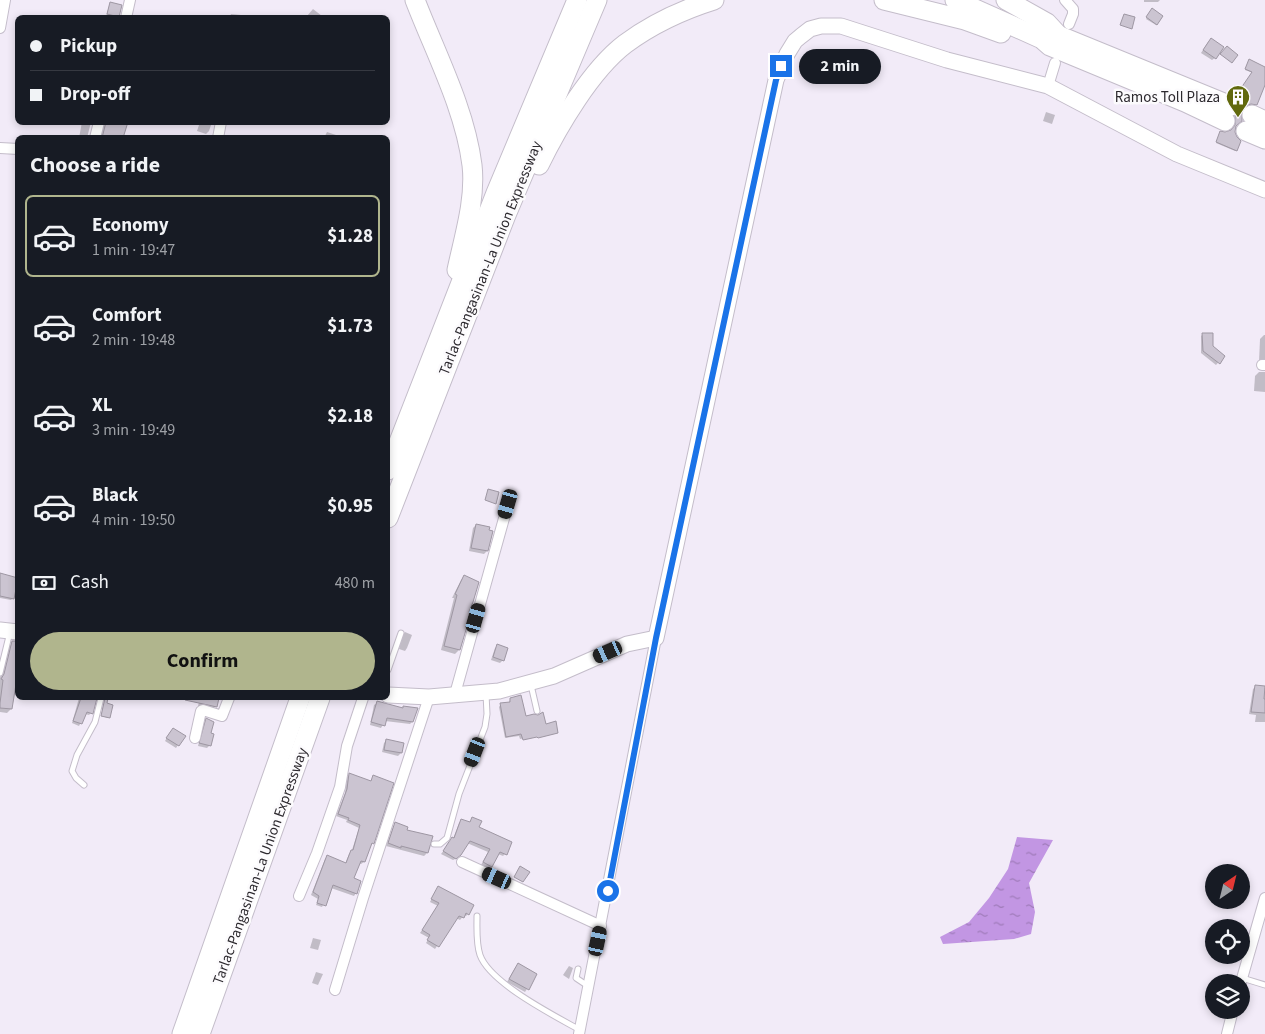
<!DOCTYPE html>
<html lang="en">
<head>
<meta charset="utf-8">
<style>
  :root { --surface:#171b24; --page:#242831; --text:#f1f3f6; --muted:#9ea1a6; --line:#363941; --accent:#b0b58d }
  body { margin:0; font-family:"Source Sans 3",sans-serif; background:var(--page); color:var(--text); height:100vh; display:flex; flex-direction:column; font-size:19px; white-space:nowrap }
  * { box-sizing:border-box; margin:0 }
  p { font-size:16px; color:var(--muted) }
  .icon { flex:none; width:28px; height:28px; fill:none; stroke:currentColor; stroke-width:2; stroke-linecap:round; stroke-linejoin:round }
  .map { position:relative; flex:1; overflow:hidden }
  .details { position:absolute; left:15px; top:135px; width:375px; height:565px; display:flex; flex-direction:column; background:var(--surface); border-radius:8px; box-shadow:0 2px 8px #0003 }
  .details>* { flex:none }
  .hud { position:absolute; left:15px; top:15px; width:375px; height:110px; border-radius:8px; box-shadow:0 2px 8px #0003; display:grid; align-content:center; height:110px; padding:0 15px; background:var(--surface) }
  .needle { width:32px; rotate:35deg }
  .buttons { position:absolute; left:1205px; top:864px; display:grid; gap:10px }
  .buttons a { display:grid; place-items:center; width:45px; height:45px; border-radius:50%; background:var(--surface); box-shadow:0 2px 8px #0003; font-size:25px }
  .end { position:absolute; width:22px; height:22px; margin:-11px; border:6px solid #1a73e8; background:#fff; box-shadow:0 0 0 2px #fff }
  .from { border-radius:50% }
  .bubble { position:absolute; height:35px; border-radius:18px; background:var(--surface); box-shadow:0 2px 8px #0003; font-size:16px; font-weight:700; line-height:35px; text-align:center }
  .car { position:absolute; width:15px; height:30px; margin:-15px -8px; border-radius:6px; box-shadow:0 0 4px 1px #0007; background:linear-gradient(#222 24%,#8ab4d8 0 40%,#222 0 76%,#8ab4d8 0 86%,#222 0) }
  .hud b { display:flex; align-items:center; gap:18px; height:48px; font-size:19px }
  .hud b+b { border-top:1px solid var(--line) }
  .hud i { width:12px; height:12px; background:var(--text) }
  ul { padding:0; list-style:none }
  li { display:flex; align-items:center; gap:15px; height:82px; margin:0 10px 8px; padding:0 5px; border:2px solid transparent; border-radius:8px }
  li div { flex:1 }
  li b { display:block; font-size:19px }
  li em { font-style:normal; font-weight:700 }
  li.on { border-color:var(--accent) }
  li>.icon { width:45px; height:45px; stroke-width:1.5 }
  h2 { padding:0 15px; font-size:22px; line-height:60px }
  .pay { display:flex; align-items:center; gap:12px; height:55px; padding:0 15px; font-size:19px }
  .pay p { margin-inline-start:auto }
  .cta { display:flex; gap:10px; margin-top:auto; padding:10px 15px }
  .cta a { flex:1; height:58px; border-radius:30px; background:var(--accent); color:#111; font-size:20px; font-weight:700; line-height:58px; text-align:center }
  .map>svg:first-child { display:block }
</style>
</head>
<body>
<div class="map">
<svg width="1265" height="1034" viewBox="0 0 1265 1034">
  <defs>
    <pattern id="water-ripples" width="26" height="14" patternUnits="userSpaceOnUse" patternTransform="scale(1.25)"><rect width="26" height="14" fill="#c296e3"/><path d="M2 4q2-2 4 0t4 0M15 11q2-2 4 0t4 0" fill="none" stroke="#9e7ab8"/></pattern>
  </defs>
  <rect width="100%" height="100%" fill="#f2ebf8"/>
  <path fill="url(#water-ripples)" d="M1017 837 1053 840 1029 883 1035 912 1031 934 1014 939 943 944 940 937 969 922 989 898 1008 869Z"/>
  <g fill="#0003">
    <path d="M1144 0H1160L1158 2H1144Z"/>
    <path d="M110 3 120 6 118 18 106 16Z"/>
    <path d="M313 9 322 16 321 18 307 16Z"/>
    <path d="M1152 10 1162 16 1156 25 1146 19Z"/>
    <path d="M231 14 241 15V18H229Z"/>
    <path d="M1208 42 1215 58 1212 60 1201 53Z"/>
    <path d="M1248 62 1265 68V86L1264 85 1254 105 1249 104 1241 109 1239 101 1235 97 1253 73 1245 70Z"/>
    <path d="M1046 112 1055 115 1052 124 1043 121Z"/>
    <path d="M82 122H91L87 138H79Z"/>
    <path d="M103 122H122L121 138H101Z"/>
    <path d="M200 122H212L209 131 206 134 197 131Z"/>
    <path d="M327 132 336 135V138H324Z"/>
    <path d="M1220 134 1236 150 1235 151 1216 143Z"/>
    <path d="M1203 334 1211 347 1224 356 1216 365 1201 353V336Z"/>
    <path d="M1264 335H1265V363L1259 362 1260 339Z"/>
    <path d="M1259 372H1265V392L1254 391 1255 376Z"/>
    <path d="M476 525 492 532 487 551 484 554 469 551 473 528Z"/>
    <path d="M464 576 467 613 469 614 459 650 455 654 441 650 454 598H452L461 580Z"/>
    <path d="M0 582 18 587V599L13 598 11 600 0 598Z"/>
    <path d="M405 632 412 635 407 648 405 651 399 649 402 635Z"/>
    <path d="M13 642H18V688H14L11 709 7 713 0 712V678L9 646Z"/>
    <path d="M498 646 503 660 500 663 491 660 495 648Z"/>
    <path d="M1256 686 1265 688V722H1255L1256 715 1249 714 1253 689Z"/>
    <path d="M79 698H96L91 713 89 715 85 714 79 726 72 723Z"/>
    <path d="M104 698H107L106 704 108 718 101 716Z"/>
    <path d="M200 698H218L215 706 213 709 202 706H198Z"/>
    <path d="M510 699 525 717 545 725 556 732 520 739 519 736 505 738 499 707 501 704 509 703Z"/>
    <path d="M377 703 412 722 410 724 385 721 381 728 370 725 374 705Z"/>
    <path d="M207 720 210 734V745L207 748 198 746 204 722Z"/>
    <path d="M170 732 178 745 176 748 165 741Z"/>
    <path d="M387 740 403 744 401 753 398 756 382 752 384 743Z"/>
    <path d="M350 775 370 782 373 777 372 843 364 862 361 864 359 863 352 879 356 893 354 896 331 888 322 907 316 905 318 899 311 895 325 859 327 857 345 864 349 854 352 850 359 828 346 822 347 820 336 816 345 793 347 777Z"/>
    <path d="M473 819 477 828 505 854 503 856 498 854 489 869 481 865 488 852 467 843 457 858 453 860 441 854 453 839 459 823 462 820 469 823Z"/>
    <path d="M395 824 406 830 431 837 427 853 424 856 386 846 393 827Z"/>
    <path d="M436 890 468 914 466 916 464 915 460 920 456 918 435 949 426 943 429 938 420 933 438 906 430 902Z"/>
    <path d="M313 938 321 940 318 950 310 948Z"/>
    <path d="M569 966 573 968 569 979 563 975Z"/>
    <path d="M515 968 536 975 525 992 507 982Z"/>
    <path d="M316 972 323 974 318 985 312 983Z"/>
  </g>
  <g fill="#cbc4d1" stroke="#9e97a3">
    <path d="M110 2 122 5 119 17 107 14Z"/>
    <path d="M1152 8 1163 16 1157 25 1146 17Z"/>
    <path d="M1124 14 1135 17 1132 29 1120 25Z"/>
    <path d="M1211 38 1224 47 1216 59 1203 50Z"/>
    <path d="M1227 46 1238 55 1232 63 1220 54Z"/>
    <path d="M1249 59 1265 67V85L1257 105 1251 104 1246 106 1242 111V121L1236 126 1235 132 1237 137 1241 141 1237 151 1216 142 1220 131 1225 132 1231 130 1235 125V116L1241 111 1242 105 1240 100 1236 96 1238 90 1239 91 1252 72 1245 69Z"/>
    <path d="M106 122H128L123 138H102Z"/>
    <path d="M1202 333H1213V346L1225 356 1220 364 1203 351Z"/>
    <path d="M488 489 499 492 496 504 485 500Z"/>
    <path d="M476 524 490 527 489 530 493 531 488 551 471 548Z"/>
    <path d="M0 573 18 578V589H16L14 599 0 596Z"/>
    <path d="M464 575 479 582 473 602 469 612 471 613 460 650 444 646 457 595 455 594Z"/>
    <path d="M12 641H18V684H16L12 709 0 708V703L3 680 1 679 4 674Z"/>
    <path d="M497 644 508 648 504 661 493 657Z"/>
    <path d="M1255 685 1265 686 1264 699H1265V713L1251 712Z"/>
    <path d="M521 695 526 716 534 714 538 715 543 712 546 724 556 721 558 733 538 738 537 737 523 740 521 734 506 737 500 703 510 702V698Z"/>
    <path d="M81 698H97L93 714 87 712 82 724 73 721Z"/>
    <path d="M105 698H108L107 703 113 705 110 718 101 716Z"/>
    <path d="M185 698H219L217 707 185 700Z"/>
    <path d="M377 701 403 708V706L418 708 413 722 387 718 385 726 371 722Z"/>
    <path d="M206 718 214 722 211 733 214 734 211 746 199 743Z"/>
    <path d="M173 728 186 736 179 746 166 738Z"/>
    <path d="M386 739 404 743 402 753 384 750Z"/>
    <path d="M349 773 371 781 373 775 394 783 374 844 372 843 365 862 361 861 354 878 361 881 357 894 333 885 326 906 317 903 319 896 313 892 327 855 346 863 351 850H353L360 825 348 820 349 818 338 814 347 789Z"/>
    <path d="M472 817 482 821 479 827 512 842 507 855 500 852 492 867 483 862 490 849 470 841 461 855 456 859 443 851 452 837 454 838 461 819 470 822Z"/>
    <path d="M395 822 408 827 407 830 433 836 428 853 401 846V848L388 843Z"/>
    <path d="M520 866 530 872 523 882 514 877Z"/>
    <path d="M438 886 474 905 469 915 466 913 464 918 459 916 439 947 427 940 430 935 422 930 439 903 431 899Z"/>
    <path d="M518 963 537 974 529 990 509 979Z"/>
  </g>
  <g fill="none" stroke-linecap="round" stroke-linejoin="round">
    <g stroke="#c4bdca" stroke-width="7">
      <g id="lane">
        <path d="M388 670 401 633"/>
        <path d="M0 673 10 632"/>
        <path d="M531 685 537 711"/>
        <path d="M84 785 76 778 72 771 77 755 95 722 101 698"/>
        <path d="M434 844H440L447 838 459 794 485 727 487 714 486 694"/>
        <path d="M477 916C477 929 476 943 480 955 490 983 553 1015 580 1030"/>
        <path d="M578 969 576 978 588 986"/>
        <path d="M1242 978 1265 985"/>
      </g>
    </g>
    <g stroke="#c4bdca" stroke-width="12">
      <g id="street">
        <path d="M1065 0 1073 9V14L1069 24"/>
        <path d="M126 18 130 0"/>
        <path d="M0 28 5 0"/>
        <path d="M1048 86 1055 63"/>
        <path d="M95 138 99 122"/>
        <path d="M218 138 221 122"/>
        <path d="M0 148 18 149"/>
        <path d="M1262 365H1265"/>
        <path d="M455 694 508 504"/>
        <path d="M195 738 201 711 203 710 222 716 229 698"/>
        <path d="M462 862 601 926"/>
        <path d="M299 896 317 853 340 787 347 746 363 698"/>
        <path d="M1241 982 1265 898"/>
        <path d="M335 990 363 898 429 697"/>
        <path d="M579 1034 656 638"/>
        <path d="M1227 1034 1233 1010"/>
      </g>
    </g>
    <g stroke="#c4bdca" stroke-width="17">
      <g id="secondary">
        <path d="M0 630 18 632"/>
        <path d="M388 695 429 697 499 691 554 676 627 644 656 638 776 80 787 54 795 41 801 36 810 29 821 26H841L947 60 1048 86 1177 154 1265 190"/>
      </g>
    </g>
    <g stroke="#c4bdca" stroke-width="21">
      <g id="highway">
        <path d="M415 0C435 52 465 109 472 165 476 199 464 237 457 270"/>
        <path d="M884 0 965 20 1001 33"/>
        <path d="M955 0 1042 39 1050 46 1185 102 1225 121"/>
        <path d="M1006 0 1047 23 1059 36"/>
        <path d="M1055 34 1231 106"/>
        <path d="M1252 115 1265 121"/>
        <path d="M1246 131 1265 139"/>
        <path d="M539 165C558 126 591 70 625 44 652 24 682 10 714 0"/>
        <path d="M388 470 496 193 577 0"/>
        <path d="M388 518 506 215 597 0"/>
        <path d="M182 1034 300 698"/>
        <path d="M200 1034 320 698"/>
      </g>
    </g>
    <use href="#lane" stroke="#fff" stroke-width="5"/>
    <use href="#street" stroke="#fff" stroke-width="10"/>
    <use href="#secondary" stroke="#fff" stroke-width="15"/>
    <use href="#highway" stroke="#fff" stroke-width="19"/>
  </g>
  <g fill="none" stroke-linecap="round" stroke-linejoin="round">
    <path stroke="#1a73e8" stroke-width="6" d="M608 891 656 638 776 80 781 66"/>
  </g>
  <defs>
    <g id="building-pin" transform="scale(1.25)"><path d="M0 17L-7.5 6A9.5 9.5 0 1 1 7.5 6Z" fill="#61690d" stroke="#fcfbfd"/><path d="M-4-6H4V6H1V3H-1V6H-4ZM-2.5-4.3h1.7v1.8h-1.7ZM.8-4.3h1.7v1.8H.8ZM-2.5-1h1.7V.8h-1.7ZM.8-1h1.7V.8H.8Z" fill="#fff"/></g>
  </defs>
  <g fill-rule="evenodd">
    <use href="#building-pin" x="1238" y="97"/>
  </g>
  <g text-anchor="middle" stroke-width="5" stroke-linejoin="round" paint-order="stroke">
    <g font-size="15" fill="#2c292e" stroke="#fcfbfd" text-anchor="end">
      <text x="1220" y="102">Ramos Toll Plaza</text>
    </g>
    <g font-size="15" fill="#2c292e" stroke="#fcfbfd">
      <text transform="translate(490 258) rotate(-68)" y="5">Tarlac-Pangasinan-La Union Expressway</text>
      <text transform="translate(260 866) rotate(-70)" y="5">Tarlac-Pangasinan-La Union Expressway</text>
    </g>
  </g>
</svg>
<div class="buttons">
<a><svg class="needle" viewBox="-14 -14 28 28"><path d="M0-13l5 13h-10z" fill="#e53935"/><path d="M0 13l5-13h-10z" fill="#9ea1a6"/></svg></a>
<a><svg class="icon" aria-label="locate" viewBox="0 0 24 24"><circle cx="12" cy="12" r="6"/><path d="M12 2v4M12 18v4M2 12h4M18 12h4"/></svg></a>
<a><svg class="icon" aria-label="layers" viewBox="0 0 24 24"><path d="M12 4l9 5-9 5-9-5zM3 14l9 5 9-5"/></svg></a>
</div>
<i class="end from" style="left:608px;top:891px"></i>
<i class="end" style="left:781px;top:66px"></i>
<div class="bubble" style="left:799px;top:49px;width:82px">2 min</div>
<i class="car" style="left:508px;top:504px;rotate:196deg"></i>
<i class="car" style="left:476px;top:618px;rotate:16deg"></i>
<i class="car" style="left:608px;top:652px;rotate:246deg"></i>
<i class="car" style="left:475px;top:752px;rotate:201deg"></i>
<i class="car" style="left:497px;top:878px;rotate:294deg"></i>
<i class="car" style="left:598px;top:941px;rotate:12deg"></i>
<div class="hud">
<b><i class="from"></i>Pickup</b>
<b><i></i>Drop-off</b>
</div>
<section class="details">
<h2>Choose a ride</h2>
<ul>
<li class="on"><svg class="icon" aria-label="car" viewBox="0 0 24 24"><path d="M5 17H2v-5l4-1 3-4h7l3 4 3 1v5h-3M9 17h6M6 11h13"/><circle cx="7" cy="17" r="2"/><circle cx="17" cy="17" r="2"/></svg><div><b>Economy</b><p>1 min · 19:47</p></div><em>$1.28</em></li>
<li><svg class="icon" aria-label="car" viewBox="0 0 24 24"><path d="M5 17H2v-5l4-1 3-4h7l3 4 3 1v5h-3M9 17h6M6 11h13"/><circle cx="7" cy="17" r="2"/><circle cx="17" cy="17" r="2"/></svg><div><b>Comfort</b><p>2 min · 19:48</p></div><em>$1.73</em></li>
<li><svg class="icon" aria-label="car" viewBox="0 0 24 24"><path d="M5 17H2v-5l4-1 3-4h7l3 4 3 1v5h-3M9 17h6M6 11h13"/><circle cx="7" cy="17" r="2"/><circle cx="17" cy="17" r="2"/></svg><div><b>XL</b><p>3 min · 19:49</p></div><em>$2.18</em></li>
<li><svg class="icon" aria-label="car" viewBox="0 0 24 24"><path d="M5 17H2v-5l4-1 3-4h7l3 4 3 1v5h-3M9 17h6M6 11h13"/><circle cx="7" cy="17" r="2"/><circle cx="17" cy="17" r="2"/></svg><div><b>Black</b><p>4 min · 19:50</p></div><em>$0.95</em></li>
</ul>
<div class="pay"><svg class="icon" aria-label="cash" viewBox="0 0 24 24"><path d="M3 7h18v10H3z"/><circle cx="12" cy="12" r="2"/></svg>Cash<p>480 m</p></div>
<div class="cta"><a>Confirm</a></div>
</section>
</div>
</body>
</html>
